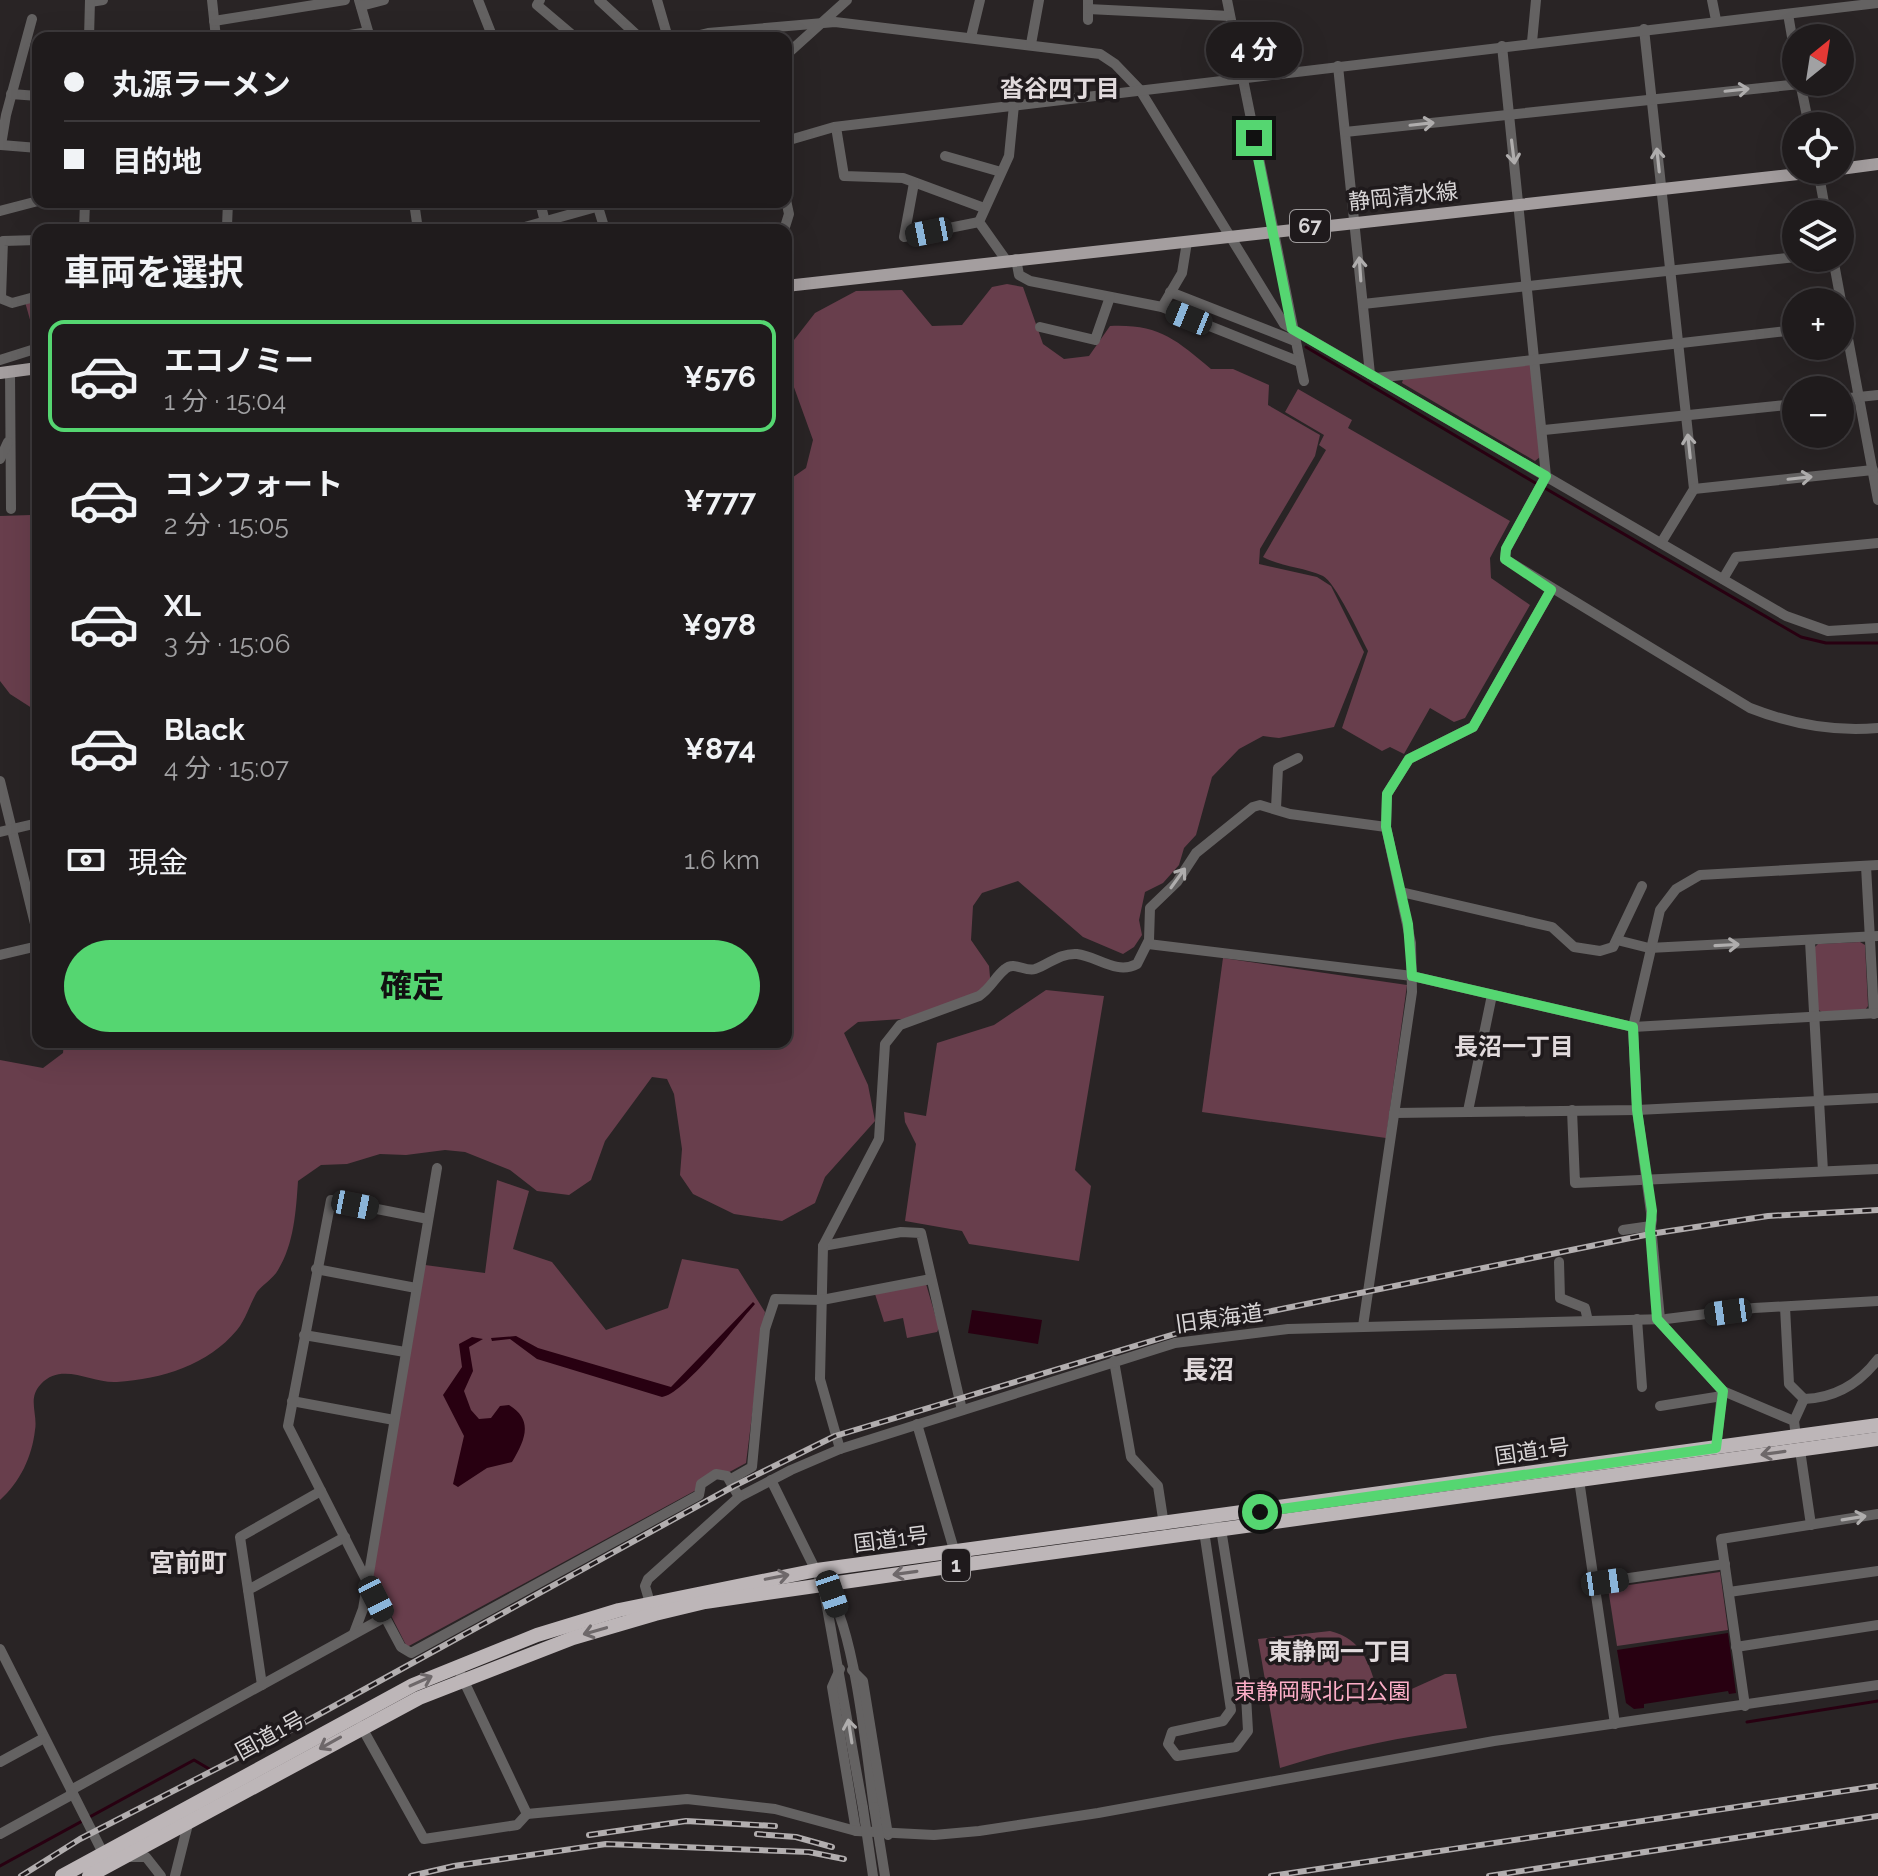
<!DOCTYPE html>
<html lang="ja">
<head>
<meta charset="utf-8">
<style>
  :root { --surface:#1f1b1c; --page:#272425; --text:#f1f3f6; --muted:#a1a1a3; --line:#3c393b; --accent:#55d671 }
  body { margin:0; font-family:Raleway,"Noto Sans JP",sans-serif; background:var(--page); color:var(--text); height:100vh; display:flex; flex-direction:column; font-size:30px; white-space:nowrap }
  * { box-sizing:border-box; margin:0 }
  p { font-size:26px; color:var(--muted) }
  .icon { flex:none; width:44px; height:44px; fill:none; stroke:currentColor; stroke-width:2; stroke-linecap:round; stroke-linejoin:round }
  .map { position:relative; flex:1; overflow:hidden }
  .panel { position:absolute; left:32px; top:224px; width:760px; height:824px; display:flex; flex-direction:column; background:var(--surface); border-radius:16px; box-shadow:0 8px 32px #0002,0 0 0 2px var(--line) }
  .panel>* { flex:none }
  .top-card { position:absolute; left:32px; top:32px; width:760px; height:176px; border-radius:16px; box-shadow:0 8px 32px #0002,0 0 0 2px var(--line); display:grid; align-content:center; height:176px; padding:0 32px; background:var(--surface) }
  .needle { width:52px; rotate:30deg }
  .controls { position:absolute; left:1782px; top:24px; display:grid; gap:16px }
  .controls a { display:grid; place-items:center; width:72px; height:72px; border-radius:50%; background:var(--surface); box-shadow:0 8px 32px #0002,0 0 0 2px var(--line); font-size:40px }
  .end { position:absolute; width:36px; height:36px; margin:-18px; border:10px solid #55d671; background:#111; box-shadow:0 0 0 4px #111 }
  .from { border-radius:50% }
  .bubble { position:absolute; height:56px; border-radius:28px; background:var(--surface); box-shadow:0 8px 32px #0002,0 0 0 2px var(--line); font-size:26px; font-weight:700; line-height:56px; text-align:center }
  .car { position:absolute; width:24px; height:48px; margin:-24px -12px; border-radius:10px; box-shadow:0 0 6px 2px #0007; background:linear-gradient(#222 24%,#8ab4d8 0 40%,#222 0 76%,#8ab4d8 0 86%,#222 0) }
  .top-card b { display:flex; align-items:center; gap:28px; height:76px; font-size:30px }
  .top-card b+b { border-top:2px solid var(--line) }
  .top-card i { width:20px; height:20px; background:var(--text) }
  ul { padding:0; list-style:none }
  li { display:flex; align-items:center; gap:24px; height:112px; margin:0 16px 12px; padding:0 16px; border:4px solid transparent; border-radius:16px }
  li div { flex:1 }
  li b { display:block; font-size:30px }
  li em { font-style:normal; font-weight:700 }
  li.active { border-color:var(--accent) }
  li>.icon { width:72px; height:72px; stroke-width:1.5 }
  h2 { padding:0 32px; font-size:36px; line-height:96px }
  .pay { display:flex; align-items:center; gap:20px; height:88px; padding:0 32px; font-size:30px }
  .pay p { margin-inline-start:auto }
  .cta { display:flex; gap:16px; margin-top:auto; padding:16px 32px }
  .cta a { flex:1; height:92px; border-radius:48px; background:var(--accent); color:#111; font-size:32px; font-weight:700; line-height:92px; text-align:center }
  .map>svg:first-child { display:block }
</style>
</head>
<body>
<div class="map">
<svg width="1878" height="1876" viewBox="0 0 1878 1876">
  <rect width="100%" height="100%" fill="#292425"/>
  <g fill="#683e4c">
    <path d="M1007 284 1023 287 1043 344 1064 359 1089 356 1110 326C1159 324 1175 339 1211 369H1233L1269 385 1268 405 1320 435 1315 456 1260 549 1259 564 1317 577 1331 586 1364 652 1334 727 1279 738 1263 736 1239 749 1212 777 1196 835 1184 848 1179 865 1163 883 1145 892 1139 920 1142 935 1134 947 1123 954 1083 937 1018 881 982 893 973 906 971 940 989 966 991 988 916 1018 858 1022 844 1033 868 1085 875 1121 825 1177 815 1203 782 1221 734 1214 693 1194 680 1175 682 1149 674 1094 667 1079 652 1077 605 1141 591 1180 569 1195 537 1191 510 1170 465 1152 445 1150 406 1155 380 1154 347 1164 321 1165 298 1181C296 1211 294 1244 278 1270 273 1279 263 1284 257 1292 250 1304 246 1319 237 1330 208 1365 162 1379 117 1382 93 1384 62 1361 41 1384 27 1398 38 1414 35 1430 32 1457 20 1482 0 1500V1060L43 1068 63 1053 64 1042H786V482L806 468 813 440 791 379 794 340 815 313 856 291 902 290 932 326 962 325 992 287Z"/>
    <path d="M38 298V340L36 341 25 302Z"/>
    <path d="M1531 364 1540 457 1535 461 1402 383 1403 379Z"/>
    <path d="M1298 389 1352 420 1348 428 1510 521 1490 558 1491 578 1530 605 1465 718 1454 722 1430 708 1404 754 1390 747 1382 751 1342 728 1368 651C1360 635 1335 582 1323 576 1303 567 1282 567 1263 557L1326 450 1319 445 1324 435 1285 412Z"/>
    <path d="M38 511V712L10 694 0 681V516L31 515Z"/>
    <path d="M1860 942 1865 945 1868 1006 1865 1010 1822 1012 1817 1009 1814 948 1818 944Z"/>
    <path d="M1223 958 1407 985 1386 1138 1202 1112Z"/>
    <path d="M1046 990 1104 996 1075 1170 1091 1186 1079 1261 969 1244 962 1231 905 1221 916 1144 905 1122 904 1112 926 1116 937 1043 994 1025Z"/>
    <path d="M497 1180 529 1191 513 1249 552 1262 606 1330 668 1308 682 1259 738 1269 765 1312 746 1463 407 1647 371 1576 425 1265 485 1273Z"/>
    <path d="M926 1284 939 1328 937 1332 907 1338 903 1318 884 1322 875 1294Z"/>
    <path d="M1720 1572 1728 1630 1617 1646 1608 1588Z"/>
    <path d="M1330 1631C1363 1639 1369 1664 1378 1692H1405L1445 1674H1456L1467 1728C1403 1737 1342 1748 1280 1768L1258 1639Z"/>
  </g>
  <g fill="#280011">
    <path d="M753 1302 755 1304C738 1323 683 1395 662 1397L537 1359 510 1339 492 1341 491 1338 516 1336 538 1348 671 1387Z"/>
    <path d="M972 1310 1042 1320 1038 1344 968 1333Z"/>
    <path d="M472 1337 483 1339 469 1347 473 1371 464 1391 471 1410 479 1419 491 1418 500 1406 509 1405C534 1420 525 1440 512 1462L487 1468 458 1487 453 1484 464 1436 443 1395 462 1367 459 1344Z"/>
    <path d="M1728 1633 1736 1693 1729 1694 1728 1691 1644 1704V1708L1634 1709 1626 1703 1617 1650Z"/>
  </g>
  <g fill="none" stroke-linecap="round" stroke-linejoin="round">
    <g stroke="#280011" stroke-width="3">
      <path d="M1306 347 1537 484"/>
      <path d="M1543 487 1801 637 1826 643H1878"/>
      <path d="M1747 1722 1878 1701"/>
      <path d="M0 1866 194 1760 211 1770"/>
    </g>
    <g stroke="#646262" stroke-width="10">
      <path d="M212 0 216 38"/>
      <path d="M359 0 370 38"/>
      <path d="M478 0 493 38"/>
      <path d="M540 0 537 5 576 38"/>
      <path d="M599 0 640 38"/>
      <path d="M657 0 668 38"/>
      <path d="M1088 0V20"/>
      <path d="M1227 0 1304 381"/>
      <path d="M1712 0 1716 20"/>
      <path d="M90 2 103 0"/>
      <path d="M361 6 384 0"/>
      <path d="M1088 9 1230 16"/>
      <path d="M1788 14 1796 60"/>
      <path d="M32 19 6 115 1 145 38 148"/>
      <path d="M214 21 345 0"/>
      <path d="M1644 29 1694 489 1661 543"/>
      <path d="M971 37 980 0"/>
      <path d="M89 38 90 0"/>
      <path d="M332 38 368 32"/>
      <path d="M687 38 708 33 835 22 1100 54 1115 64 1140 90 1284 324 1786 616 1828 631 1878 628"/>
      <path d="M1532 42 1536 0"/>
      <path d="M1031 44 1039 0"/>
      <path d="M1502 46 1546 476 1506 549 1505 559 1750 708C1791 724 1834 732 1878 728"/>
      <path d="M786 55 847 0"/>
      <path d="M1338 66 1370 374"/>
      <path d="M1800 82 1809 126"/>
      <path d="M11 94 38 96"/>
      <path d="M836 127 844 176 903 178 984 208"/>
      <path d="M1345 132 1800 84"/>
      <path d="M786 141 834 127 1878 3"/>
      <path d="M945 156 1001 172"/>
      <path d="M1818 170 1826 214"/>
      <path d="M914 183 904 237 979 222"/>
      <path d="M414 202 418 230"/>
      <path d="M540 202 545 222"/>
      <path d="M598 207 605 230"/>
      <path d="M0 211 38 201"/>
      <path d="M84 230 85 202"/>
      <path d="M208 230 227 226 228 202"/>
      <path d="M514 230 614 202"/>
      <path d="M784 230 789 214 786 200"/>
      <path d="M1833 258 1878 500"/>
      <path d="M1016 259 1019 275 1030 281 1162 307 1300 362"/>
      <path d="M1006 260 979 222 1009 156 1014 105"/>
      <path d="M1170 292 1295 341"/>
      <path d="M0 298 12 303 38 296"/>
      <path d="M1 298 3 241 38 240"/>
      <path d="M1363 304 1796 257"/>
      <path d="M1162 307 1182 273 1187 242"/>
      <path d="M1040 327 1095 340 1110 297"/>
      <path d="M0 360 38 348"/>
      <path d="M10 372 11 509"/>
      <path d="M1376 378 1796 330"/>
      <path d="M1840 399 1878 395"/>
      <path d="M1544 430 1796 404"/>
      <path d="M0 459 8 442"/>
      <path d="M1694 489 1873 470"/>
      <path d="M1723 579 1736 557 1878 543"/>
      <path d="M0 781 38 936"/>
      <path d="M1276 808 1278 768 1298 758"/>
      <path d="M0 832 38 823"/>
      <path d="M1866 866 1874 1014"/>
      <path d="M1401 892 1552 927 1574 947 1600 951 1613 947 1642 886"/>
      <path d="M1617 940 1649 948 1878 936"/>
      <path d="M1810 941 1823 1171"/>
      <path d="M1148 944 1412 976 1633 1027 1878 1013"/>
      <path d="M0 955 38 946"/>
      <path d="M1572 1110 1575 1183 1878 1169"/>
      <path d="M1468 1111 1492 995"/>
      <path d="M1394 1113 1637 1110 1878 1098"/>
      <path d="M1651 1226 1660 1319"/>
      <path d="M1623 1230 1651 1226 1652 1220 1637 1110 1633 1027 1660 910 1676 889 1700 875 1878 865"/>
      <path d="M823 1246 901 1232 921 1233 962 1410"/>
      <path d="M1559 1262 1560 1298 1585 1308 1588 1321"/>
      <path d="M316 1269 416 1288"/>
      <path d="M1785 1307 1789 1384 1804 1399C1835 1398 1859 1384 1878 1359"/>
      <path d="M1637 1319 1642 1387"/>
      <path d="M1657 1319 1723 1391 1794 1421 1796 1437"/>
      <path d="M1363 1326 1412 992 1411 943 1386 827 1387 794 1409 759 1473 727 1551 590"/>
      <path d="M304 1335 405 1352"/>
      <path d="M1114 1361 1131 1457 1158 1486 1164 1525"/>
      <path d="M292 1401 394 1420"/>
      <path d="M1660 1406 1722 1396"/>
      <path d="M1794 1421 1804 1399"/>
      <path d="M917 1424 955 1553"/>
      <path d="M1716 1448 1722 1393"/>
      <path d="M840 1449 820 1379 823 1246 879 1139 885 1044 900 1025 979 996C991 988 995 977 1005 969 1014 961 1025 972 1035 969 1050 964 1059 953 1077 954 1097 956 1116 975 1137 964L1149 940 1150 908 1177 882 1196 853 1253 807 1260 805 1290 814 1386 827"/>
      <path d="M1800 1450 1811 1525"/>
      <path d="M1578 1473 1615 1724"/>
      <path d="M731 1479 752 1467 765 1329 775 1299 822 1300 931 1279"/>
      <path d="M771 1480 823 1585C854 1615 867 1760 874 1807"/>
      <path d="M1211 1519 1221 1529 1245 1678 1248 1731 1236 1747 1177 1756 1168 1744 1172 1732 1223 1721 1231 1710 1204 1531Z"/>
      <path d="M1595 1583 1725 1564"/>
      <path d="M823 1585 863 1808"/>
      <path d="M248 1590 240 1537 321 1491"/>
      <path d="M1729 1592 1878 1571"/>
      <path d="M650 1603 645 1586 648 1579 739 1497 791 1470 840 1449 1175 1343 1288 1329 1666 1319 1754 1308 1878 1301"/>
      <path d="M385 1617 401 1647 411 1653 699 1495 701 1484 716 1474 727 1476 739 1497"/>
      <path d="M354 1633 363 1609 437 1168"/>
      <path d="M1736 1647 1878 1625"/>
      <path d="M0 1649 105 1857"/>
      <path d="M840 1669 832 1687 856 1831"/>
      <path d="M852 1670 863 1681 888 1835"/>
      <path d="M461 1675 527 1814 687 1799 775 1809 856 1831 934 1835 979 1831 1098 1813 1494 1741 1878 1685"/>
      <path d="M262 1685 248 1590 345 1537"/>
      <path d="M1745 1706 1721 1539 1878 1514"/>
      <path d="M361 1726 424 1839 517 1825 527 1814"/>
      <path d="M0 1762 44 1738"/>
      <path d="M71 1790 385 1617 288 1426 331 1200 428 1219"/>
      <path d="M0 1834 73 1794"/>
      <path d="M128 1857H146L161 1876"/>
      <path d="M175 1876 189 1820"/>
    </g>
    <g stroke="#a49e9f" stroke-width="12">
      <path d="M1840 169 1878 164"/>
      <path d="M786 286 1835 170"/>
      <path d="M0 373 38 368"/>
    </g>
    <g stroke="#bdb6b8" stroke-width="14">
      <path d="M62 1876 413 1685 537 1635 619 1610 817 1570 1878 1425"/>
      <path d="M89 1876 419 1698 573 1638 655 1614 705 1602 969 1564 1878 1439"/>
    </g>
    <g stroke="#b2aeaf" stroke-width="6">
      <g id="rail">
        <path d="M757 1834 796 1837 832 1847"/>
        <path d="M589 1835 686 1821 775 1826"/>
        <path d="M21 1876 80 1839 276 1738 734 1486 835 1436 1208 1324 1650 1234 1768 1216 1878 1210"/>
        <path d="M411 1876 454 1866 606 1844 809 1852 844 1859"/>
        <path d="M1271 1876 1878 1786"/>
        <path d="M1489 1876 1878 1816"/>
      </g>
    </g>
    <use href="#rail" stroke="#1f1a1c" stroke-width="3" stroke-dasharray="9" stroke-linecap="butt"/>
    <g stroke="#646262" stroke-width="10">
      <path d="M874 1807 885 1876"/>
      <path d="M863 1808 873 1876"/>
    </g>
  </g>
  <defs><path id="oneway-shaft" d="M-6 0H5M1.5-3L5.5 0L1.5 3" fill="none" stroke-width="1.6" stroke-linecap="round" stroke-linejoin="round" transform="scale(2)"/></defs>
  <g stroke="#afadad">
    <use href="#oneway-shaft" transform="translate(1737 90) rotate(-6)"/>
    <use href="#oneway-shaft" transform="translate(1422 124) rotate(-6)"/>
    <use href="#oneway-shaft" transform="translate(1513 152) rotate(83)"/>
    <use href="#oneway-shaft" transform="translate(1658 160) rotate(-96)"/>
    <use href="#oneway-shaft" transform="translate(1360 269) rotate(-94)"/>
    <use href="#oneway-shaft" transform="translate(1689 446) rotate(-96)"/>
    <use href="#oneway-shaft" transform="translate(1800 478) rotate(-6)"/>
    <use href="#oneway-shaft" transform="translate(1178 878) rotate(-54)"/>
    <use href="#oneway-shaft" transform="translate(1727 945) rotate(-3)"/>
    <use href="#oneway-shaft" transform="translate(1854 1518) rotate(-9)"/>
    <use href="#oneway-shaft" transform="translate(850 1731) rotate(-99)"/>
  </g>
  <g stroke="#6e686a">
    <use href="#oneway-shaft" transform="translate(1773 1453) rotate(172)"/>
    <use href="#oneway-shaft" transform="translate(905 1573) rotate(172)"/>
    <use href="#oneway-shaft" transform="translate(777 1577) rotate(-11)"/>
    <use href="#oneway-shaft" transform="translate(595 1631) rotate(164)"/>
    <use href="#oneway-shaft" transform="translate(421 1681) rotate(-24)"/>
    <use href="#oneway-shaft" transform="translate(330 1743) rotate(151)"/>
  </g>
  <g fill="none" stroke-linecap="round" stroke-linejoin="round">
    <path stroke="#55d671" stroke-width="10" d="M1254 138 1292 329 1546 476 1506 549 1505 559 1551 590 1473 727 1409 759 1387 794 1386 827 1408 924 1412 976 1633 1027 1637 1110 1652 1211 1650 1230 1657 1319 1723 1391 1716 1448 1260 1512"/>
  </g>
  <g text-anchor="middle" stroke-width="7" stroke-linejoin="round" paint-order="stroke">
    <g fill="#1f1a1c" stroke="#a09d9e" stroke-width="2">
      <rect x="1290" y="210" width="40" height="32" rx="6"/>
      <rect x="942" y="1549" width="28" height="32" rx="6"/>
    </g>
    <g font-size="20" font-weight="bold" fill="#d8d5d6">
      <text x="1310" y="233">67</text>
      <text x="956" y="1572">1</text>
    </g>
    <g font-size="22" fill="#d8d5d6" stroke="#1f1a1c">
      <text transform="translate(1403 196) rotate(-6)" y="8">静岡清水線</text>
      <text transform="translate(1219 1318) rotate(-8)" y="8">旧東海道</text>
      <text transform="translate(1532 1451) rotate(-8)" y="8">国道1号</text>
      <text transform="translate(891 1539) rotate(-7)" y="8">国道1号</text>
      <text transform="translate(270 1735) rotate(-29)" y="8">国道1号</text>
    </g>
    <g font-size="22" fill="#fcaec7" stroke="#1f1a1c">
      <text x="1322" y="1699">東静岡駅北口公園</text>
    </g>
    <g font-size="24" font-weight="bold" fill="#e1dadc" stroke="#1f1a1c">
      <text x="1060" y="97">沓谷四丁目</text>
      <text x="1514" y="1055">長沼一丁目</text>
      <text x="1340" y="1660">東静岡一丁目</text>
    </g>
    <g font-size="26" font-weight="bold" fill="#e1dadc" stroke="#1f1a1c">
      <text x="1208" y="1379">長沼</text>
      <text x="188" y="1572">宮前町</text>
    </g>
  </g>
</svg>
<div class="controls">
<a><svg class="needle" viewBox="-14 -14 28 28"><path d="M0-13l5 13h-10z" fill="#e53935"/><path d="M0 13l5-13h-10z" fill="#a1a1a3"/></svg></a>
<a><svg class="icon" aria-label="locate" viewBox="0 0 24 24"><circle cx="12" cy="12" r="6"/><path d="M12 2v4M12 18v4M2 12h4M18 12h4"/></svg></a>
<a><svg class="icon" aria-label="layers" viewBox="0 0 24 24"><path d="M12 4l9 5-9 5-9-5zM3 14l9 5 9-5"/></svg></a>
<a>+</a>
<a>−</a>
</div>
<i class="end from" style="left:1260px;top:1512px"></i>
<i class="end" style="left:1254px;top:138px"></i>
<div class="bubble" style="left:1206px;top:22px;width:96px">4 分</div>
<i class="car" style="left:929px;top:232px;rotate:259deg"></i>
<i class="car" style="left:1189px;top:318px;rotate:292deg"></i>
<i class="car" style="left:355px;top:1205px;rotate:101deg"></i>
<i class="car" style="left:1728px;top:1312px;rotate:262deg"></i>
<i class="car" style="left:1605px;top:1582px;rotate:82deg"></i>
<i class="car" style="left:832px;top:1594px;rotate:161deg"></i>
<i class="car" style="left:376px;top:1599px;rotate:153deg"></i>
<div class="top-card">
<b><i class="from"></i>丸源ラーメン</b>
<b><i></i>目的地</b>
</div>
<section class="panel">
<h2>車両を選択</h2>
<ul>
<li class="active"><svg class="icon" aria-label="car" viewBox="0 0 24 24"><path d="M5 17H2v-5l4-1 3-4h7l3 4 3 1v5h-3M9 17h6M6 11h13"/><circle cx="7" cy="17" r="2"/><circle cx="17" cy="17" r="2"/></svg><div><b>エコノミー</b><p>1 分 · 15:04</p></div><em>¥576</em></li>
<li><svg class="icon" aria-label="car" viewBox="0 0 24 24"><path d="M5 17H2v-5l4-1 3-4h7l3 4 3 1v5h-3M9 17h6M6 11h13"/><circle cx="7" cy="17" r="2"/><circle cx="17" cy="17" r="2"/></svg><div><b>コンフォート</b><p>2 分 · 15:05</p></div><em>¥777</em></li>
<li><svg class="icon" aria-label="car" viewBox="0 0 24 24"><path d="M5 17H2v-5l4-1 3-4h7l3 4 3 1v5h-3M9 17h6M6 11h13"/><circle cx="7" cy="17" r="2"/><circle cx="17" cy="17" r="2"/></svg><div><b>XL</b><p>3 分 · 15:06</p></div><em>¥978</em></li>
<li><svg class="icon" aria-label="car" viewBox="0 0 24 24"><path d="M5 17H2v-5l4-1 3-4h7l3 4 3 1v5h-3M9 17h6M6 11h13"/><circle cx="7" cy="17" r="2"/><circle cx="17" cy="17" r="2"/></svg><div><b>Black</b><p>4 分 · 15:07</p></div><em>¥874</em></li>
</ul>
<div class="pay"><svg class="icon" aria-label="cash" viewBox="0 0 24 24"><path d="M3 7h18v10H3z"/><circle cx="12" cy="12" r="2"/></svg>現金<p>1.6 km</p></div>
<div class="cta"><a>確定</a></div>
</section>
</div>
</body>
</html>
